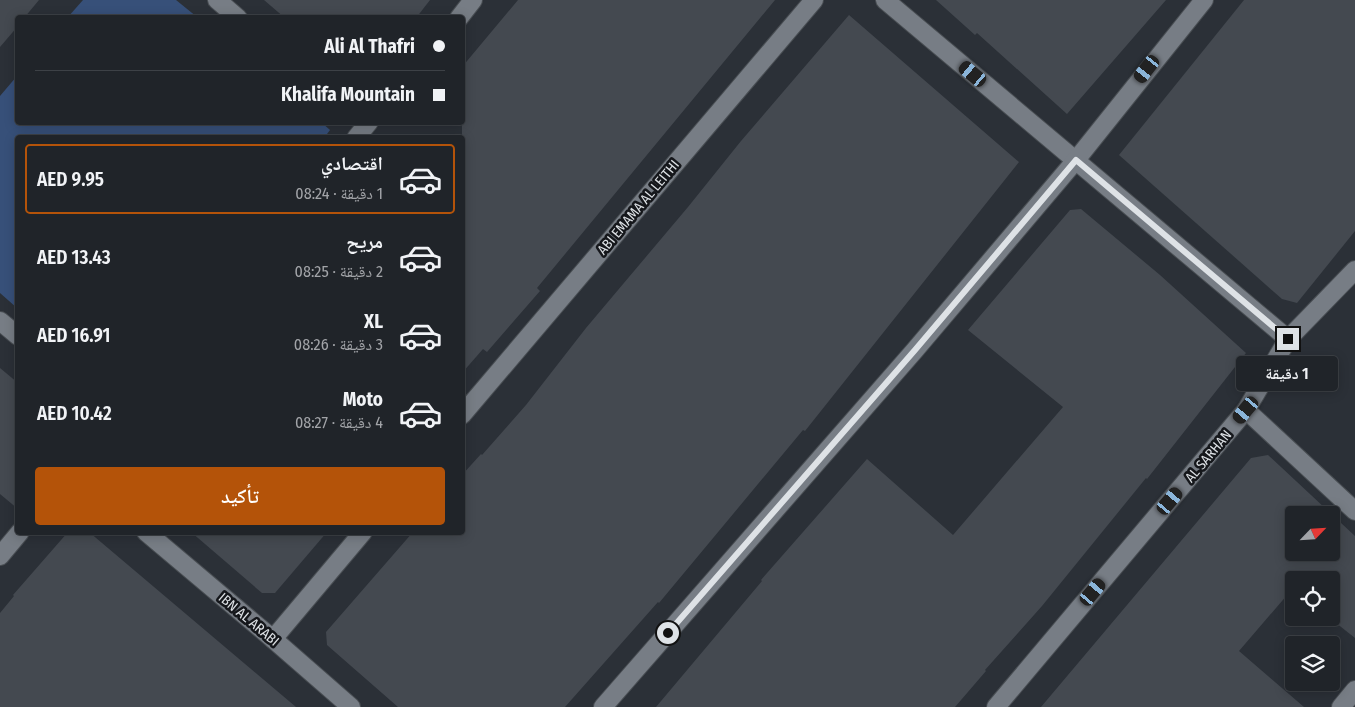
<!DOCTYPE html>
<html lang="ar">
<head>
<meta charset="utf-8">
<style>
  :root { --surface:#202429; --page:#2d3035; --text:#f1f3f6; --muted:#a2a4a8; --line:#3d4146; --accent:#b45309 }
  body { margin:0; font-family:"Fira Sans Condensed","Noto Naskh Arabic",sans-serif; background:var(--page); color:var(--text); direction:rtl; height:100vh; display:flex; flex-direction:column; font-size:19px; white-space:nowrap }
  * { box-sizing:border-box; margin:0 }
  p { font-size:16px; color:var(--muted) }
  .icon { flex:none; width:28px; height:28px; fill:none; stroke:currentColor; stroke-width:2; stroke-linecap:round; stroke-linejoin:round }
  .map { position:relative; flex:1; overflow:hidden; direction:ltr }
  .sheet { position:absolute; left:15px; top:135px; width:450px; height:400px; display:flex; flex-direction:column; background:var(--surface); border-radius:5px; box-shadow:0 2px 12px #0003,0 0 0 1px var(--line); direction:rtl }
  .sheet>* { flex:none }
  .banner { position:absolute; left:15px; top:15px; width:450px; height:110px; border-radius:5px; box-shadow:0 2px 12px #0003,0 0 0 1px var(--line); direction:rtl; display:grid; align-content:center; height:110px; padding:0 20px; background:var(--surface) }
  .needle { width:32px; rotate:65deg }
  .tools { position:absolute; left:1285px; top:506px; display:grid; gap:10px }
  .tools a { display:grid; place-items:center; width:55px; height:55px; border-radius:5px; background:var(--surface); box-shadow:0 2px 12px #0003,0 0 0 1px var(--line); font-size:25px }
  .end { position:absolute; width:22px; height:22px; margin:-11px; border:6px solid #dee2e6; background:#111; box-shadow:0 0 0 2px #111 }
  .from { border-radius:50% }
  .bubble { position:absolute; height:35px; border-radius:5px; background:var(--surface); box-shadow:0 2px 12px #0003,0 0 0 1px var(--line); font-size:16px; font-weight:600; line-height:35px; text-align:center; direction:rtl }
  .car { position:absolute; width:15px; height:30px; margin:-15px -8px; border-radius:6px; box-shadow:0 0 4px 1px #0007; background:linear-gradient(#222 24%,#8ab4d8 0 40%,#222 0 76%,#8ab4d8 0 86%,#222 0) }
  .banner b { display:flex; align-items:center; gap:18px; height:48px; font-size:19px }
  .banner b+b { border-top:1px solid var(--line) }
  .banner i { width:12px; height:12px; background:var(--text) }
  ul { padding:9px 0 0; list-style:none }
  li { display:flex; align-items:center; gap:15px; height:70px; margin:0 10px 8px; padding:0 10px; border:2px solid transparent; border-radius:5px }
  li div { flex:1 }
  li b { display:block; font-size:19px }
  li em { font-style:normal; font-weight:600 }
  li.current { border-color:var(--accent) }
  li>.icon { width:45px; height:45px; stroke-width:1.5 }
  .primary-button { display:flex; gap:10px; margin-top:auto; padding:10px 20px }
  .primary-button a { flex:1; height:58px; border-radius:5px; background:var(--accent); color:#fff; font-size:20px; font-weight:600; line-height:58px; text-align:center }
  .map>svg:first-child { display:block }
</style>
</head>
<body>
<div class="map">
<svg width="1355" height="707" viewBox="0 0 1355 707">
  <rect width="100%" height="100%" fill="#2b3037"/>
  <g fill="#375079">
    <path d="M83 0H176L197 17H68Z"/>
    <path d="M17 76 18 122H321L330 130 324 138H18L17 308 0 293V96Z"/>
  </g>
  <g fill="#444950" fill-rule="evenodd">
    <path d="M0 0H39L24 18H18V26L0 47Z"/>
    <path d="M264 0H430L416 18H285Z"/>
    <path d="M518 0H775L537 288 540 291 487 352 483 349 462 373V67Z"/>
    <path d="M936 0H1166L1067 114 977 33 975 35Z"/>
    <path d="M1244 0H1355V231L1297 303 1282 299 1119 155Z"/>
    <path d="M849 15 1019 162 805 431 803 430 659 603 658 602 565 707H398L327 645 326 632 413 532H462V475L481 454 482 455 526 405 586 328 688 207 741 141Z"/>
    <path d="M1081 209 1160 275 1246 353 1147 479 1146 478 1042 606 985 670 986 671 955 707H656L762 581 761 580 867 459 953 535 1063 407 968 330 1070 210Z"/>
    <path d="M0 368 18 383V509L0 494Z"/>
    <path d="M1268 455 1355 536V638L1331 619V580H1294V587L1239 651 1304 707H1041L1251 458ZM1294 515H1331V552H1294Z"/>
    <path d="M68 532H89L296 707H0V613L14 596 13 595Z"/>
    <path d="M191 532H327L275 593H262Z"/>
  </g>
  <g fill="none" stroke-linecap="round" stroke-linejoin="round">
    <g stroke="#484d52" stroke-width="20">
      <g id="street">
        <path d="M217 0 238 18"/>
        <path d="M885 0 1288 339"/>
        <path d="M459 18 473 0"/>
        <path d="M356 138 369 122"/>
        <path d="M0 321 18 336"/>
        <path d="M1246 410 1355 511"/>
        <path d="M462 415 814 0"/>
        <path d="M146 532 273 639 351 707"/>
        <path d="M0 556 20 532"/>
        <path d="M273 639 363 532"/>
        <path d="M603 707 915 350 1076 160 1204 0"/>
        <path d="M996 707 1246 410 1288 339 1355 270"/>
        <path d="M1341 707 1355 690"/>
      </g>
    </g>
    <use href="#street" stroke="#777d85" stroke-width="18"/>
  </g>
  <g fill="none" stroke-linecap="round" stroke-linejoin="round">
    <path stroke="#dee2e6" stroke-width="6" d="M668 633 915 350 1076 160 1288 339"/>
  </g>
  <g text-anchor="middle" stroke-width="5" stroke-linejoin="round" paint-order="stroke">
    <g font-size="14" fill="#dee2e6" stroke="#15171b">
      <text transform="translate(638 207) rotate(-50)" y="5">ABI EMAMA AL LEITHI</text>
      <text transform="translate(1208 456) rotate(-50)" y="5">AL SARHAN</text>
      <text transform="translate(249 619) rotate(40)" y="5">IBN AL ARABI</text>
    </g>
  </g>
</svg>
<div class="tools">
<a><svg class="needle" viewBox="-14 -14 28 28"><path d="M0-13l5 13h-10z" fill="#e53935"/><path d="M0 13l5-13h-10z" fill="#a2a4a8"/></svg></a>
<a><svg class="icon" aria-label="locate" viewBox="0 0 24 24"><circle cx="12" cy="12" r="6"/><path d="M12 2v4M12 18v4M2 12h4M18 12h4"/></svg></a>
<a><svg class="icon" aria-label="layers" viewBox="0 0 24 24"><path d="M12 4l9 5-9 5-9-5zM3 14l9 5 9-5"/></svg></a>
</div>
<i class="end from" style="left:668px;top:633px"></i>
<i class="end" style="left:1288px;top:339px"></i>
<div class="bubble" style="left:1236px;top:356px;width:102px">1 دقيقة</div>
<i class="car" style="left:1147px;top:69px;rotate:218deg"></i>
<i class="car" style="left:973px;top:74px;rotate:310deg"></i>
<i class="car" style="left:1246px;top:410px;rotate:220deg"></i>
<i class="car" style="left:1170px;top:501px;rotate:40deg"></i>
<i class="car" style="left:1093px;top:592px;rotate:40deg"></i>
<div class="banner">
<b><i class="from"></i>Ali Al Thafri</b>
<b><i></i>Khalifa Mountain</b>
</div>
<section class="sheet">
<ul>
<li class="current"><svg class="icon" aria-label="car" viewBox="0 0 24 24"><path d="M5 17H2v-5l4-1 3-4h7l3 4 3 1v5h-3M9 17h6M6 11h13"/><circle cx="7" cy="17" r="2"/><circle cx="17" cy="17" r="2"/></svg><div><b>اقتصادي</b><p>1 دقيقة · 08:24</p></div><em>AED 9.95</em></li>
<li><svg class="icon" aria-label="car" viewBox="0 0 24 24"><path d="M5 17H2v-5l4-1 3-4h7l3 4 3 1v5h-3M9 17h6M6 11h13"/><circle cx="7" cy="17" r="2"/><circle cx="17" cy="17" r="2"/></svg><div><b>مريح</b><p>2 دقيقة · 08:25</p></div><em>AED 13.43</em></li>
<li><svg class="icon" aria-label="car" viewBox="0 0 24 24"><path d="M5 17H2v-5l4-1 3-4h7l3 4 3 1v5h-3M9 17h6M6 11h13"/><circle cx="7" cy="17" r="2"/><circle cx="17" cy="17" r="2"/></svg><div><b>XL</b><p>3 دقيقة · 08:26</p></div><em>AED 16.91</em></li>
<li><svg class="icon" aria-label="car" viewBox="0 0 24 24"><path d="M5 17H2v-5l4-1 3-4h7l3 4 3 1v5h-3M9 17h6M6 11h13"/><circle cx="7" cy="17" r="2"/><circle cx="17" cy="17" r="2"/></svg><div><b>Moto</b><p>4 دقيقة · 08:27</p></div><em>AED 10.42</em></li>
</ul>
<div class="primary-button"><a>تأكيد</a></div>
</section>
</div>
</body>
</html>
